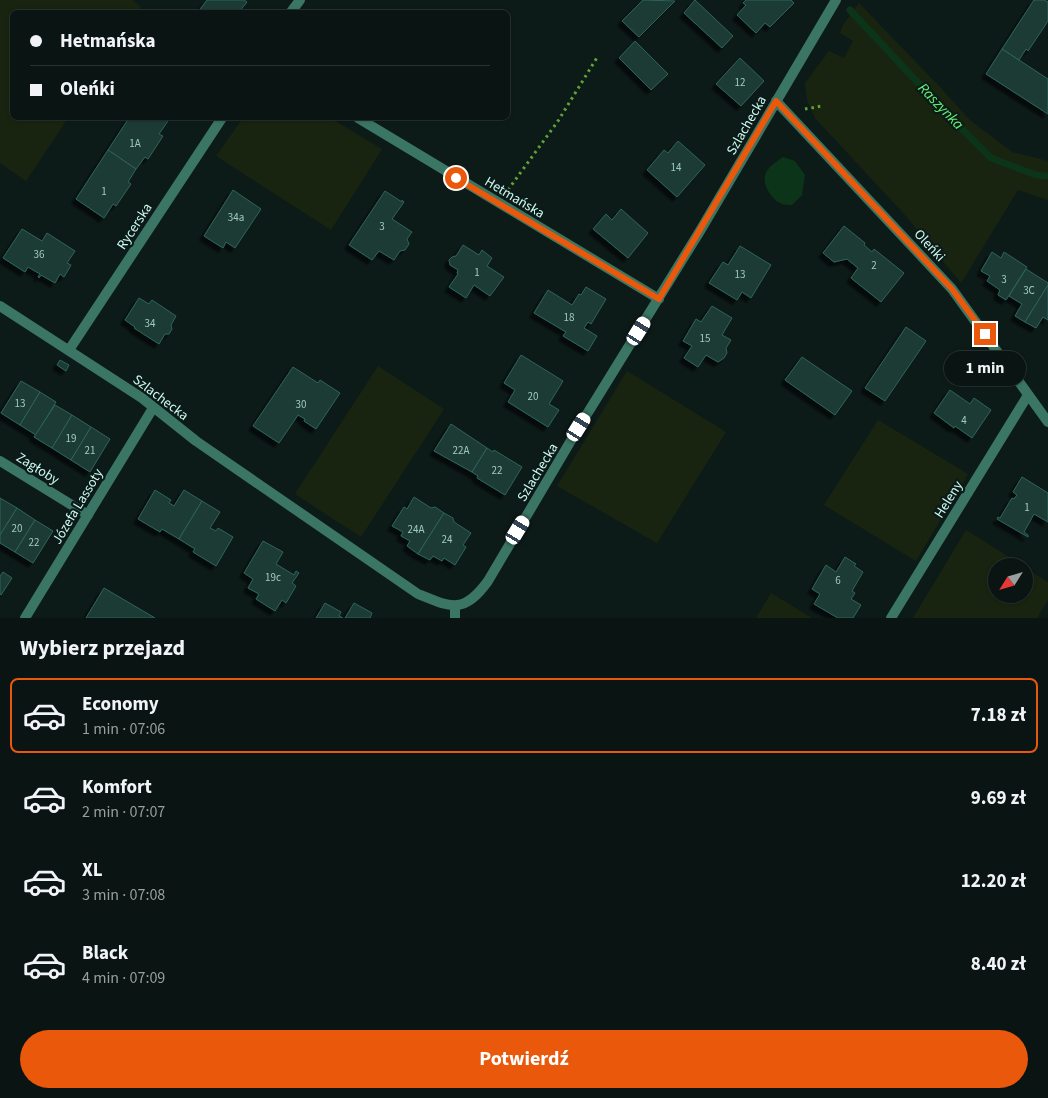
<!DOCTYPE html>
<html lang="pl">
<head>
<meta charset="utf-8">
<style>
  :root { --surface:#0a1412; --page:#131d1b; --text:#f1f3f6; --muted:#999e9f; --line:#2a3332; --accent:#ea580c }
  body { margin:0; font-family:"Source Sans 3",sans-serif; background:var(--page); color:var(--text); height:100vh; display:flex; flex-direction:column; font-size:19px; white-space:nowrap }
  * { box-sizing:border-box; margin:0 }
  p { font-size:16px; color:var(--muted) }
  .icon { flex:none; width:28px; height:28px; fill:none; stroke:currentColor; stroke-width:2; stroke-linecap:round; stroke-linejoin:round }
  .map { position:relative; height:618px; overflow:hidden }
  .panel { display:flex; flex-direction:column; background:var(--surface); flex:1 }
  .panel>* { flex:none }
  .top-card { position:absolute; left:10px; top:10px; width:500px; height:110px; border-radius:8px; box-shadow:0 1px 4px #0004,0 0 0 1px var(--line); display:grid; align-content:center; height:110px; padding:0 20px; background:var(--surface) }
  .needle { width:32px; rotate:233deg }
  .fabs { position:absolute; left:988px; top:558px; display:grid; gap:10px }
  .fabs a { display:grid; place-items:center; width:45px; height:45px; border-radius:50%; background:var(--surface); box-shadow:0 1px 4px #0004,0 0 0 1px var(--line); font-size:25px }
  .end { position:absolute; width:22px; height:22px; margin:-11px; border:6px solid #ea580c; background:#fff; box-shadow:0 0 0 2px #fff }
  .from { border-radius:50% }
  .bubble { position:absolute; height:35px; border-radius:18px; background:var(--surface); box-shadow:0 1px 4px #0004,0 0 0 1px var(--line); font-size:16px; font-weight:700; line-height:35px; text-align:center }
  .car { position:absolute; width:15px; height:30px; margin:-15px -8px; border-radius:6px; box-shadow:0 0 4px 1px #0007; background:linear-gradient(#fff 24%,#345 0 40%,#fff 0 76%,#345 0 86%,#fff 0) }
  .top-card b { display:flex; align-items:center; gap:18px; height:48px; font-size:19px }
  .top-card b+b { border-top:1px solid var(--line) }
  .top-card i { width:12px; height:12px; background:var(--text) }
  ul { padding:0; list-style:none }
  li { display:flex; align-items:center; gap:15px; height:75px; margin:0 10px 8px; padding:0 10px; border:2px solid transparent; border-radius:8px }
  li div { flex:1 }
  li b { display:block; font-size:19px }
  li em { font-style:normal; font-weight:700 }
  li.on { border-color:var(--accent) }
  li>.icon { width:45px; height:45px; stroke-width:1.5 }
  h2 { padding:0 20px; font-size:22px; line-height:60px }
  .cta { display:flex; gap:10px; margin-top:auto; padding:10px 20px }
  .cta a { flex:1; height:58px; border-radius:30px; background:var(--accent); color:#fff; font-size:20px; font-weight:700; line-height:58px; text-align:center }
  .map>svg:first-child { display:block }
</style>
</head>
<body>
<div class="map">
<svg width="1048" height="618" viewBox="0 0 1048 618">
  <defs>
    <filter id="shadow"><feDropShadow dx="-4.5" dy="4.5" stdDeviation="1" flood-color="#0009"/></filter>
  </defs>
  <rect width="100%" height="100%" fill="#0d1b18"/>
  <g fill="#182410">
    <path d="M0 0H132L141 7 137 12H12V118H68L26 181 0 163Z"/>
    <path d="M859 3 938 85 970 120 1012 152 1048 161V200L1018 190 961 283 905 215 815 118 807 100 805 83 829 51 844 58 853 41 840 33 843 25Z"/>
    <path d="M243 118H330L382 149 331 230 216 156Z"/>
    <path d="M378 366 444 409 361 537 295 494Z"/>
    <path d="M627 371 726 432 657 543 557 486Z"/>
    <path d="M878 420 968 474 916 561 824 505Z"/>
    <path d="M966 530 1023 566H996V594H1024V567L1048 582V600L1037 618H913Z"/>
    <path d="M771 593 812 618H756Z"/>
  </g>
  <path fill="#0c3418" d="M783 157 795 161 805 175 802 195 792 205C788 205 783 205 780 203 771 199 761 183 766 173 769 166 776 162 783 157Z"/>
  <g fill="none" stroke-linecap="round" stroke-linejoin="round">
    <path stroke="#0c3418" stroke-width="7" d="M850 10 948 115 991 158 1036 175 1048 176"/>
  </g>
  <g fill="#1a3a36" stroke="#2e645c" filter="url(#shadow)">
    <path d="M207 0H244L247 2 239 12H198Z"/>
    <path d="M643 0 675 1 639 37 622 21Z"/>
    <path d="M695 0 733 36 722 48 684 13Z"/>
    <path d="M746 0H791L794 3 770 27 765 23 756 33 737 15 746 5 743 3Z"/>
    <path d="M1034 0H1044L1048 2V21L1028 51 1026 49 1019 60 1002 49Z"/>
    <path d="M635 41 668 74 651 90 619 58Z"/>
    <path d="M1002 49 1048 79V114L986 74Z"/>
    <path d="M740 58 764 81 741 106 716 84Z"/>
    <path d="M129 118H163L168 121 159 134 163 136 148 159 145 157 136 169 108 150Z"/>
    <path d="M678 141 705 165 677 197 647 170 664 150 668 153Z"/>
    <path d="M108 150 136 169 128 182 131 184 116 206 113 204 104 218 76 199Z"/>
    <path d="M233 190 261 209 235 248 226 242 223 248 204 236Z"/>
    <path d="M385 191 402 202V200L404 202 392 219 412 232 407 239 409 244 405 250 400 251 394 260 379 251 372 260 349 245Z"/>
    <path d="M621 209 648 233 628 258 593 229 606 214 612 220Z"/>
    <path d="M844 226 865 243 864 245 872 252 874 249 904 273 881 302 851 278 858 268 847 259 834 262 823 253Z"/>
    <path d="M22 229 42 241 47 233 75 251 67 263 71 265 64 277 60 274 55 283 41 275 39 278 38 277 40 274 28 267 25 272 3 258Z"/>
    <path d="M463 245 479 255 482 250 492 258 487 266 504 277 490 296 474 285 466 298 449 287 458 274 457 273 458 270 450 265 449 260 452 257 456 256Z"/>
    <path d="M740 246 771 265 751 298 742 292 737 300 709 283 723 262 728 265Z"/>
    <path d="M992 252 1001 258 1004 252 1027 267 1006 300 998 295 1000 290 987 281 990 276 981 271Z"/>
    <path d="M1026 269 1048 283V285L1025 322 1015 316 1022 304 1009 296Z"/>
    <path d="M1048 285V320L1043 317 1036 328 1025 322Z"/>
    <path d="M586 287 606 299 591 324 588 322 584 328 597 336 588 351 563 336 566 332 534 313 548 290 572 305 579 294 581 295Z"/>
    <path d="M139 298 149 304 152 300 176 316 171 325 172 329 169 334H165L159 344 134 328 135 327 125 320Z"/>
    <path d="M712 306 732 318 722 335 731 340 726 348 727 353 724 358 718 362 706 355 698 367 684 358 692 346 683 341 696 319 701 322Z"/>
    <path d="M906 327 926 341 885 401 865 388Z"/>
    <path d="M521 355 563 381 549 404 559 410 548 427 508 402 515 390 504 383Z"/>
    <path d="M802 357 852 391 835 415 785 380Z"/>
    <path d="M60 360 69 365 66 371 57 365Z"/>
    <path d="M293 367 318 383 320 380 340 393 316 429 304 421 305 419 298 415 279 443 253 426Z"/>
    <path d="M21 381 40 392 20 425 1 413Z"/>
    <path d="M950 390 970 404 974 398 991 410 972 438 955 426 954 428 934 413Z"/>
    <path d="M40 392 56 402 36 435 20 425Z"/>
    <path d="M55 405 72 415 52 448 34 437Z"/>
    <path d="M72 415 91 427 71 460 52 448Z"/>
    <path d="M451 424 487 448 472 472 434 451Z"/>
    <path d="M91 427 110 439 90 472 71 460Z"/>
    <path d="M487 448 493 452 494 450 522 467 505 495 477 478 478 476 472 472Z"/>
    <path d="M1022 477 1048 493V522L1034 514 1024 532 1028 535V537L997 519 998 517 1000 518 1012 498 1014 499 1017 495 1013 492Z"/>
    <path d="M155 490 171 500 169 503 174 506 184 490 202 501 179 539 162 529 160 532 138 519Z"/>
    <path d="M414 497 431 508 435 507 444 513 418 554 407 546 410 541 401 536 403 532 392 526 404 507 407 509Z"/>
    <path d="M0 498 17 508 0 535Z"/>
    <path d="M202 501 220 512 210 528 216 531 218 528 233 537 216 566 193 552 195 549 179 539Z"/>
    <path d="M17 508 35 520 15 552 0 543V535Z"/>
    <path d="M444 513 453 518 454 522 471 533 463 545 466 547 455 565 444 558 442 561 433 556 430 560 418 554Z"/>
    <path d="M35 520 53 531 33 563 15 552Z"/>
    <path d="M263 541 283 552 276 564 294 575 296 571 299 573 292 583 296 586 286 603 282 600 275 611 256 599 259 594 248 588 253 579 244 573Z"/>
    <path d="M845 557 856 564 854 566 863 572 852 591 855 593 851 599 861 605 853 618H838L814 604 820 594 812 589 826 565 836 572Z"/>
    <path d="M3 572 12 578 1 595 0 594V576Z"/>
    <path d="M104 588 155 618H86Z"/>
    <path d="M325 603 341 612 339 616 343 618H316Z"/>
    <path d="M354 603 372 613 370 618H345Z"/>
  </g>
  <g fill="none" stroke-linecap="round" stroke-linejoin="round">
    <g stroke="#62a337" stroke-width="3" stroke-dasharray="2.5 4" stroke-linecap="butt">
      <path d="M805 109 822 106"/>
      <path d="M508 190 558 121 598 56"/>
    </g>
    <g stroke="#3b7664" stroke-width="10">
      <path d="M291 12 300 0"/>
      <path d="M776 101 952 289 1048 422"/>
      <path d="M358 118 659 299"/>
      <path d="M0 306 142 398 196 441 418 594C452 608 464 614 488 581L579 427 700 231 836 0"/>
      <path d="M69 350 222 118"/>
      <path d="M0 461 88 515"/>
      <path d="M455 606V618"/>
      <path d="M25 618 153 408"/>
      <path d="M891 618 1028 395"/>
    </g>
  </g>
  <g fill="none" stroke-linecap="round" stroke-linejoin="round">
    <path stroke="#ea580c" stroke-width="6" d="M456 178 659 299 776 101 952 289 985 334"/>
  </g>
  <g text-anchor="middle" stroke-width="4.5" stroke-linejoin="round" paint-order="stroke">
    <g font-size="11" fill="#9fcac2">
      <text x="740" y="86">12</text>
      <text x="135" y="147">1A</text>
      <text x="676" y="171">14</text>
      <text x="104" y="195">1</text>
      <text x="236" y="221">34a</text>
      <text x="382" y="230">3</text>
      <text x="39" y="258">36</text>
      <text x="874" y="269">2</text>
      <text x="477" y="276">1</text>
      <text x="740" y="278">13</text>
      <text x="1004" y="283">3</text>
      <text x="1029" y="294">3C</text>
      <text x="569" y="321">18</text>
      <text x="150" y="327">34</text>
      <text x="705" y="342">15</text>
      <text x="533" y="400">20</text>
      <text x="20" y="407">13</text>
      <text x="301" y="408">30</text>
      <text x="964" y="424">4</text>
      <text x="71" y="442">19</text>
      <text x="90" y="454">21</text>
      <text x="461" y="454">22A</text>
      <text x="497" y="474">22</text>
      <text x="1027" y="511">1</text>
      <text x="17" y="532">20</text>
      <text x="416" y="533">24A</text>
      <text x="447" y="543">24</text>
      <text x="34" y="546">22</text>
      <text x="273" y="581">19c</text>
      <text x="838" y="584">6</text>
    </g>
    <g font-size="14" fill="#cbfaf0" stroke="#0d1b18">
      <text transform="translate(746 125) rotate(-60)" y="5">Szlachecka</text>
      <text transform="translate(515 197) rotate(31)" y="5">Hetmańska</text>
      <text transform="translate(134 226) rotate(-57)" y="5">Rycerska</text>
      <text transform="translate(930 245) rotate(47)" y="5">Oleńki</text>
      <text transform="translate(161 397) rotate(37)" y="5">Szlachecka</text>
      <text transform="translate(38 468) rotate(32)" y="5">Zagłoby</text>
      <text transform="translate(537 472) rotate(-59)" y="5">Szlachecka</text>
      <text transform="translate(948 499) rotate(-58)" y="5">Heleny</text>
      <text transform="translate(77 506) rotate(-59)" y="5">Józefa Lassoty</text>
    </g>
    <g font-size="15" font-style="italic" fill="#62f173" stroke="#0d1b18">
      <text transform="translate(941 106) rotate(46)" y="5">Raszynka</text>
    </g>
  </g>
</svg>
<div class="fabs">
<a><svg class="needle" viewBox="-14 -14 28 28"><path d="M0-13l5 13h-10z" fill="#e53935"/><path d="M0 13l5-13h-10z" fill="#999e9f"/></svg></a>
</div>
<i class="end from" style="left:456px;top:178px"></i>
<i class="end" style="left:985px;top:334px"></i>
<div class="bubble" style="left:944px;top:351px;width:82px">1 min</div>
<i class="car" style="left:639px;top:331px;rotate:32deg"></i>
<i class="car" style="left:579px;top:427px;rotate:32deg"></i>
<i class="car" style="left:518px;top:530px;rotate:31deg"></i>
<div class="top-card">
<b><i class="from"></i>Hetmańska</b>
<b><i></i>Oleńki</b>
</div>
</div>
<section class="panel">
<h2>Wybierz przejazd</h2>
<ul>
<li class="on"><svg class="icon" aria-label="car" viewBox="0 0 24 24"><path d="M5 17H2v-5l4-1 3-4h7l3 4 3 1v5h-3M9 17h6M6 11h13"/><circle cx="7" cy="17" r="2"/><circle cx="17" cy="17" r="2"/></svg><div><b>Economy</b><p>1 min · 07:06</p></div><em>7.18 zł</em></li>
<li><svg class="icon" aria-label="car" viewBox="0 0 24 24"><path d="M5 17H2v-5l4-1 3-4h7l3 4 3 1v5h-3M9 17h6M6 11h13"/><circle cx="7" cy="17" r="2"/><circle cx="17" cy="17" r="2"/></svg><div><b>Komfort</b><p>2 min · 07:07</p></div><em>9.69 zł</em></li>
<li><svg class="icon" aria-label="car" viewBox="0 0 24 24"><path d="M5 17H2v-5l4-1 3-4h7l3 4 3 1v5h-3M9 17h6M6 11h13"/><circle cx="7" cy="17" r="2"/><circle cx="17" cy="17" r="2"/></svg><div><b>XL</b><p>3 min · 07:08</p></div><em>12.20 zł</em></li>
<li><svg class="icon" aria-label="car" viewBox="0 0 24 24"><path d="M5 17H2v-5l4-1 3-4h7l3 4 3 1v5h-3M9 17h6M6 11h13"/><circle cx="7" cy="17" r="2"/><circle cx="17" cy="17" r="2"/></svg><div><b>Black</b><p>4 min · 07:09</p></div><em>8.40 zł</em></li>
</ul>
<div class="cta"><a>Potwierdź</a></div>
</section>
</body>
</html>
